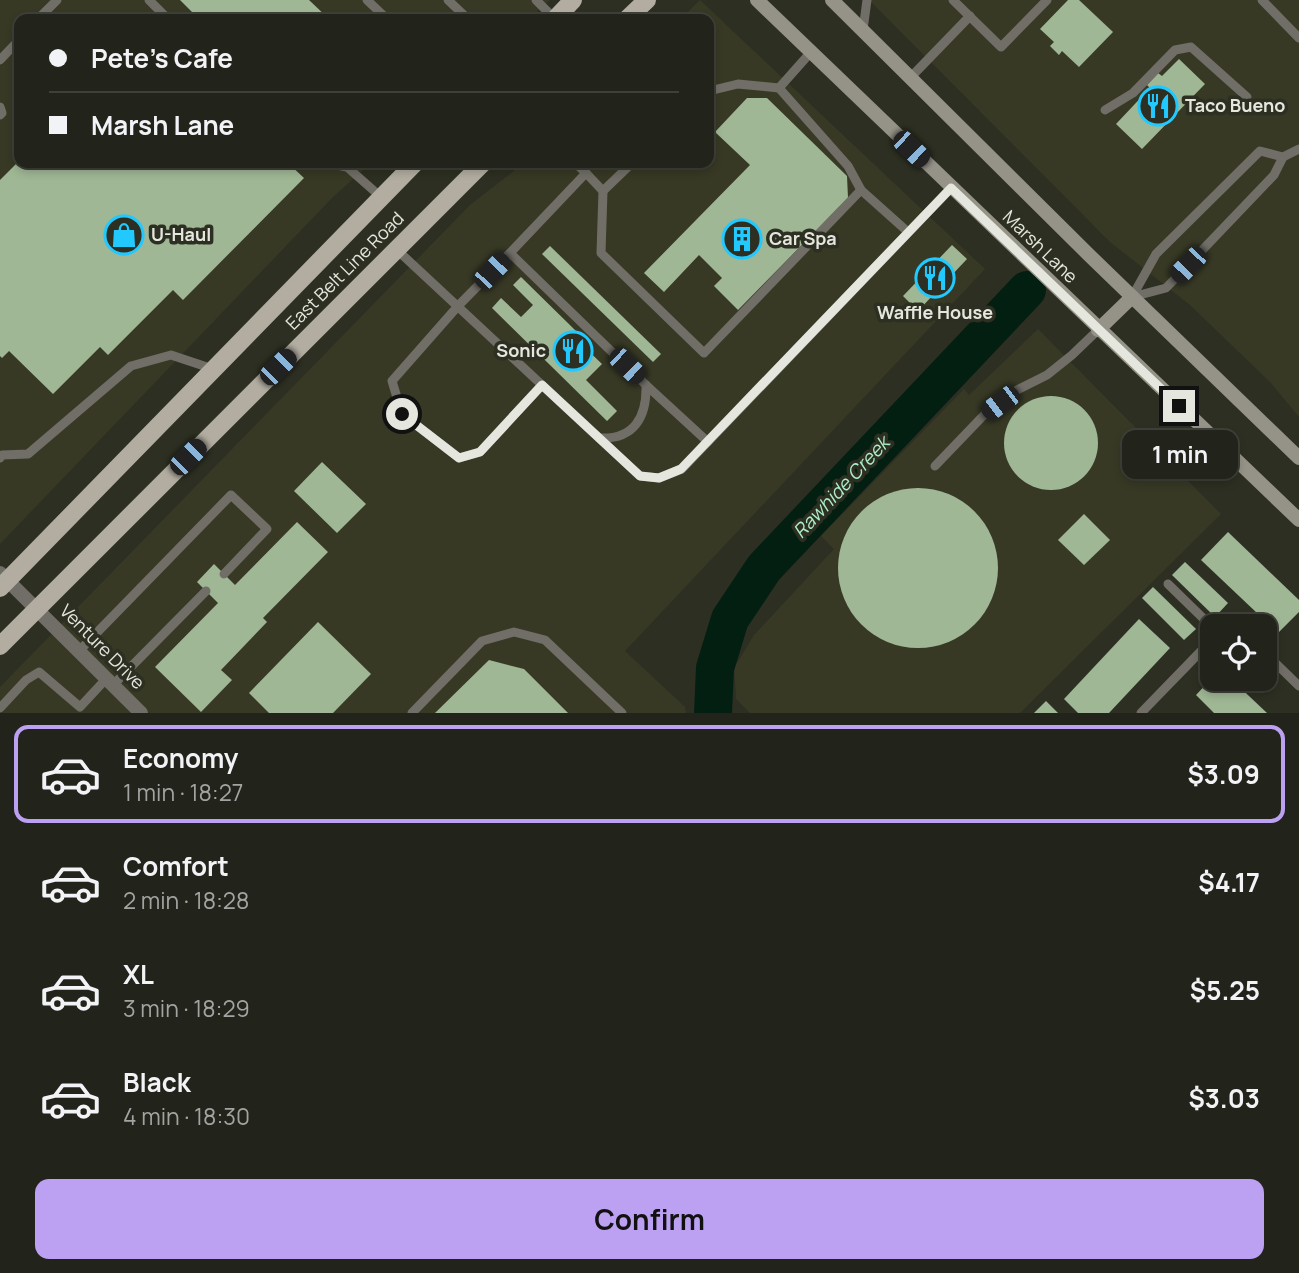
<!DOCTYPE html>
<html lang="en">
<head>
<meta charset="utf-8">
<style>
  :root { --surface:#22231a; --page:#2e2f27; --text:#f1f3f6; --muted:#a2a4a2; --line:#3f4039; --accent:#bca0f2 }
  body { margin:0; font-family:Manrope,sans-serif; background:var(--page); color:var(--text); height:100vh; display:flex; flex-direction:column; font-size:26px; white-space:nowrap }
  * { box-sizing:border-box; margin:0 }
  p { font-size:23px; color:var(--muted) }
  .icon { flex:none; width:38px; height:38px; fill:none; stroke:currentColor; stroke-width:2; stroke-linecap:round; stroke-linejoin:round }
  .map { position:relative; height:713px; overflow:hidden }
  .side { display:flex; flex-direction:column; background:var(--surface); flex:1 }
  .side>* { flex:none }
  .guide { position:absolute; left:14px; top:14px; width:700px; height:154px; border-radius:14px; box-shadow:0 4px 10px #0003,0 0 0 2px var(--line); display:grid; align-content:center; height:154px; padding:0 35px; background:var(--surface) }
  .buttons { position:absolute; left:1200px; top:614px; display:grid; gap:14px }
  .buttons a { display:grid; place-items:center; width:77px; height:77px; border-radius:14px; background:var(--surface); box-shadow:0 4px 10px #0003,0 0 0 2px var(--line); font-size:35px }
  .end { position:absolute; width:32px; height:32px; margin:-16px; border:9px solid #e5e7de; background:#111; box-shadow:0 0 0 4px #111 }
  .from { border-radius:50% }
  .bubble { position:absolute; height:49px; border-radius:14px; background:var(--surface); box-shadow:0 4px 10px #0003,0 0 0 2px var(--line); font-size:23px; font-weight:700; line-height:49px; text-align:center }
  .car { position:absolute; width:21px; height:42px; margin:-21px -10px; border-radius:9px; box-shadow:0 0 5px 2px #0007; background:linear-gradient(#222 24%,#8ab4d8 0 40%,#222 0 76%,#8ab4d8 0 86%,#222 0) }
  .guide b { display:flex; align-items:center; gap:24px; height:66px; font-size:26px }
  .guide b+b { border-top:2px solid var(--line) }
  .guide i { width:18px; height:18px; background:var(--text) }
  ul { padding:12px 0 0; list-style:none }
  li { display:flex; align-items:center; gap:21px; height:98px; margin:0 14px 10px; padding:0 21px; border:4px solid transparent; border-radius:14px }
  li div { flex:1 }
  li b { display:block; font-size:26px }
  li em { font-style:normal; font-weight:700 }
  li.on { border-color:var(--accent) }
  li>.icon { width:63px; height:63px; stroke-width:1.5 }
  .button { display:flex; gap:14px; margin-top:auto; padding:14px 35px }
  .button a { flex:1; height:80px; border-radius:14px; background:var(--accent); color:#111; font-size:28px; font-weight:700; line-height:80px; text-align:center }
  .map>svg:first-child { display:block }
</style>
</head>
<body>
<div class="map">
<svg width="1299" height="713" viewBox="0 0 1299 713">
  <rect width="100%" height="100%" fill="#2d2f22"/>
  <g fill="#373925">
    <path d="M0 0H550L529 19H19V163H371L333 197 0 544Z"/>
    <path d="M700 0 985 269 625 651 685 707 686 713H0V687L470 205 524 163H709V19H681Z"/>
    <path d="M869 0H1299V417L1271 383 1190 305 1110 242Z"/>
    <path d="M1038 329 1221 514 1020 713H750L736 699 734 668 754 635 834 549 821 536 964 389 969 395Z"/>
  </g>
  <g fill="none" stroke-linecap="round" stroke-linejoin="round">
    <path stroke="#031f12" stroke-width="38" d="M713 713 715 668 730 619 764 568 1027 290"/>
  </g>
  <g fill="#9fb795">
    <path d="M180 0H309L329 19H199Z"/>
    <path d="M1068 0H1079L1113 32 1079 67 1062 51 1059 55 1050 46 1054 42 1040 29Z"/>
    <path d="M1179 59 1205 84 1142 149 1116 124 1150 88 1147 85 1158 73 1162 76Z"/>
    <path d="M747 98H767L847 176 848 198 738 310 714 286 722 278 699 255 664 292 644 273 750 165 715 132Z"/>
    <path d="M19 161V163H288L304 178 183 300 173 290 108 355 100 347 53 394 9 351 2 358 0 356V180Z"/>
    <path d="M952 245 967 259 918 311 903 296Z"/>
    <path d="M550 246 661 354 653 362 542 254Z"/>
    <path d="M521 277 576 331 572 335 602 364 586 380 617 411 607 421 492 308 501 298 521 317 533 305 513 285Z"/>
    <circle cx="1051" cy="443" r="47"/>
    <path d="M322 462 366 504 337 533 294 491Z"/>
    <circle cx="918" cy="568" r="80"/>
    <path d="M1084 514 1110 540 1084 565 1058 540Z"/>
    <path d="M297 522 328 552 263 618 267 622 221 670 232 680 201 712 155 667 218 603 197 582 214 564 235 585Z"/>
    <path d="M1228 532 1299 600V612L1278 633 1201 560Z"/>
    <path d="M1185 562 1228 603 1215 617 1172 575Z"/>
    <path d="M1153 587 1196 629 1184 640 1142 598Z"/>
    <path d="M1139 619 1170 648 1109 713H1078L1064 699Z"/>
    <path d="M318 622 371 674 333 713H269L249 693Z"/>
    <path d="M489 660 524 669 568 713H435Z"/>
    <path d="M1211 679H1231L1267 713H1214L1196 695Z"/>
    <path d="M1046 701 1058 713H1034Z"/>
  </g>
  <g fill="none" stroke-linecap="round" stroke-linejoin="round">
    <g stroke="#706e67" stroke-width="9">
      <path d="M149 0 168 19"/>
      <path d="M367 0 387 19"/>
      <path d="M448 0 468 19"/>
      <path d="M536 0 555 19"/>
      <path d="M953 0 1001 47 1047 0"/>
      <path d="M1262 0 1299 38"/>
      <path d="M38 19 57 0"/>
      <path d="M863 30 867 0"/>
      <path d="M0 60 19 40"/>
      <path d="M910 78 970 16"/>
      <path d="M779 88 848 166 861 190 908 232"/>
      <path d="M709 91 738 84 779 88 811 52"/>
      <path d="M0 107 2 113 0 115"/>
      <path d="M1105 110 1133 93 1175 50 1191 47 1247 97"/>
      <path d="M1260 151 1283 157 1274 175 1166 288 1132 297 1156 254Z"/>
      <path d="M1283 157 1299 149"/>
      <path d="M327 163 347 167 381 197"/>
      <path d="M586 173 603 191 632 163"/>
      <path d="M603 191 601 253 704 353 861 190"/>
      <path d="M396 249C464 312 531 375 599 438 634 440 647 417 646 385L510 253 458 306 392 381 402 414 459 458 480 452 542 385"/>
      <path d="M510 253 586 173 575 163"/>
      <path d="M646 385 708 442"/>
      <path d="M599 438 640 476 659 478 682 469 951 188"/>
      <path d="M0 458 2 455 28 454 131 366 171 355 213 369"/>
      <path d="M935 466 983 416 1017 390 1047 375 1072 355 1098 330"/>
      <path d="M1168 584 1210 625 1213 631"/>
      <path d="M79 651 231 495 267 529 224 574"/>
      <path d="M1265 653 1299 686"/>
      <path d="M113 685 206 591"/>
      <path d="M0 708 26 680 39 672 80 707 106 679"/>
      <path d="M412 713 482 641 514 632 545 640 622 713"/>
      <path d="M1141 713 1205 647 1213 643"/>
    </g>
    <path stroke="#706e67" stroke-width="14" d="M0 573 141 713"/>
    <g stroke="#959287" stroke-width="14">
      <path d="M757 0 1299 520"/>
      <path d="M832 0 1089 255 1299 458"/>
      <path d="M1098 330 1132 297"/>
    </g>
    <g stroke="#b2ada0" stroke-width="18">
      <path d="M555 19 573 0"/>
      <path d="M627 19 647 0"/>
      <path d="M0 588 415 163"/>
      <path d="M0 646 483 163"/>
    </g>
  </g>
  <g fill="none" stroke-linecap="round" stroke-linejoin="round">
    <path stroke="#e5e7de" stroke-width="9" d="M402 414 459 458 480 452 542 385 640 476 659 478 681 469 951 188 1179 406"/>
  </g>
  <defs>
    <g id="restaurant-ring" transform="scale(2.0125)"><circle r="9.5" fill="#2d2f22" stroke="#22c9fe" stroke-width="1.5"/><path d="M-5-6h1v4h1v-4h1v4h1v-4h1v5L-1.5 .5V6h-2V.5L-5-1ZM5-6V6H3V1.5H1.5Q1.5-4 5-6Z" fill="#22c9fe"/></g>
    <g id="shop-ring" transform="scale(2.0125)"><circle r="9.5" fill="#2d2f22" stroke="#22c9fe" stroke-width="1.5"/><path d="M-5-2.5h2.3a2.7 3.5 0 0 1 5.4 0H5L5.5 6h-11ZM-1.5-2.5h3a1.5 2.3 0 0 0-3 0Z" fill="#22c9fe"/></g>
    <g id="building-ring" transform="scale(2.0125)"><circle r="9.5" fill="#2d2f22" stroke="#22c9fe" stroke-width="1.5"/><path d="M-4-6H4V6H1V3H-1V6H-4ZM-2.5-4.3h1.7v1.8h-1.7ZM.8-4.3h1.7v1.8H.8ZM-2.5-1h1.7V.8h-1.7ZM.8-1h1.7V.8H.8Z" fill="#22c9fe"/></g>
  </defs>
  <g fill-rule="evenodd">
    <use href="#restaurant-ring" x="1158" y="106"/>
    <use href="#shop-ring" x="124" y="235"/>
    <use href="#building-ring" x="742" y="239"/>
    <use href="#restaurant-ring" x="935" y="278"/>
    <use href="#restaurant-ring" x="573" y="351"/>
  </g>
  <g text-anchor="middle" stroke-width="7" stroke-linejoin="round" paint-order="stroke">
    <g font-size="18" font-weight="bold" fill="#e5e7de" stroke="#2d2f22" text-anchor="start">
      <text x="1185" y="112">Taco Bueno</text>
      <text x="151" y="241">U-Haul</text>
      <text x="769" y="245">Car Spa</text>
      <text x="935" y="319" text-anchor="middle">Waffle House</text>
      <text x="546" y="357" text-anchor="end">Sonic</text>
    </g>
    <g font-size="18" fill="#e5e7de" stroke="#2d2f22">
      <text transform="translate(1040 247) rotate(44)" y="6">Marsh Lane</text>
      <text transform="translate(345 271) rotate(-45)" y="6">East Belt Line Road</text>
      <text transform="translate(102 647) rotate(45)" y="6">Venture Drive</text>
    </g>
    <g font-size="19" font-style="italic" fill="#aceec8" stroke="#2d2f22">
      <text transform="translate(841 487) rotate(-47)" y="7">Rawhide Creek</text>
    </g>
  </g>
</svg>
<div class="buttons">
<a><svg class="icon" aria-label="locate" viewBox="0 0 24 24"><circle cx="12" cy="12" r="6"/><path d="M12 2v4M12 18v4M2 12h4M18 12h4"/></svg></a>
</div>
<i class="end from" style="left:402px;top:414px"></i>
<i class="end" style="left:1179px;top:406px"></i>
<div class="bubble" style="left:1122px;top:430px;width:116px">1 min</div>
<i class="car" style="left:911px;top:149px;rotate:134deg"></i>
<i class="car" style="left:1188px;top:265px;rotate:224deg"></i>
<i class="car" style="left:492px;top:271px;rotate:44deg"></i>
<i class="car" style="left:627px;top:366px;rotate:134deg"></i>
<i class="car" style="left:278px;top:367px;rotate:45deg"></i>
<i class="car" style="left:1000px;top:403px;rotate:233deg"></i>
<i class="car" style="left:188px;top:457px;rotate:45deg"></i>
<div class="guide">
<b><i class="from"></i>Pete's Cafe</b>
<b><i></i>Marsh Lane</b>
</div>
</div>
<section class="side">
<ul>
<li class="on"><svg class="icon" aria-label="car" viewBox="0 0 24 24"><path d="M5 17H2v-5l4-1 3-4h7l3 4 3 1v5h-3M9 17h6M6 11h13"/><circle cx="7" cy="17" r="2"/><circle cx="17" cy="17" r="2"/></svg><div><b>Economy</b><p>1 min · 18:27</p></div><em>$3.09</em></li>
<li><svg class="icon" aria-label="car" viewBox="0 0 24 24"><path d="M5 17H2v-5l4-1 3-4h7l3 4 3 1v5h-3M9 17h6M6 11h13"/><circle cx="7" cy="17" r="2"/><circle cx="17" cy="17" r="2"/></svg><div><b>Comfort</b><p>2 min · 18:28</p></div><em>$4.17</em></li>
<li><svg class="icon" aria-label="car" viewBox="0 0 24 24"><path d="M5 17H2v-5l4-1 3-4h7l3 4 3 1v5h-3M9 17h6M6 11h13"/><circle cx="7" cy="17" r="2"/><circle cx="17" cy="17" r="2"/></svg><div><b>XL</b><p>3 min · 18:29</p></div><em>$5.25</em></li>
<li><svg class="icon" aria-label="car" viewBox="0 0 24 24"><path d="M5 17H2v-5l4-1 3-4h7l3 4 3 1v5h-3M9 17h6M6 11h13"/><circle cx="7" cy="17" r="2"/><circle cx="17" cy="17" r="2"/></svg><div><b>Black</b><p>4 min · 18:30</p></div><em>$3.03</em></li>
</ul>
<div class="button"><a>Confirm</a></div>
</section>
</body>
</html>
